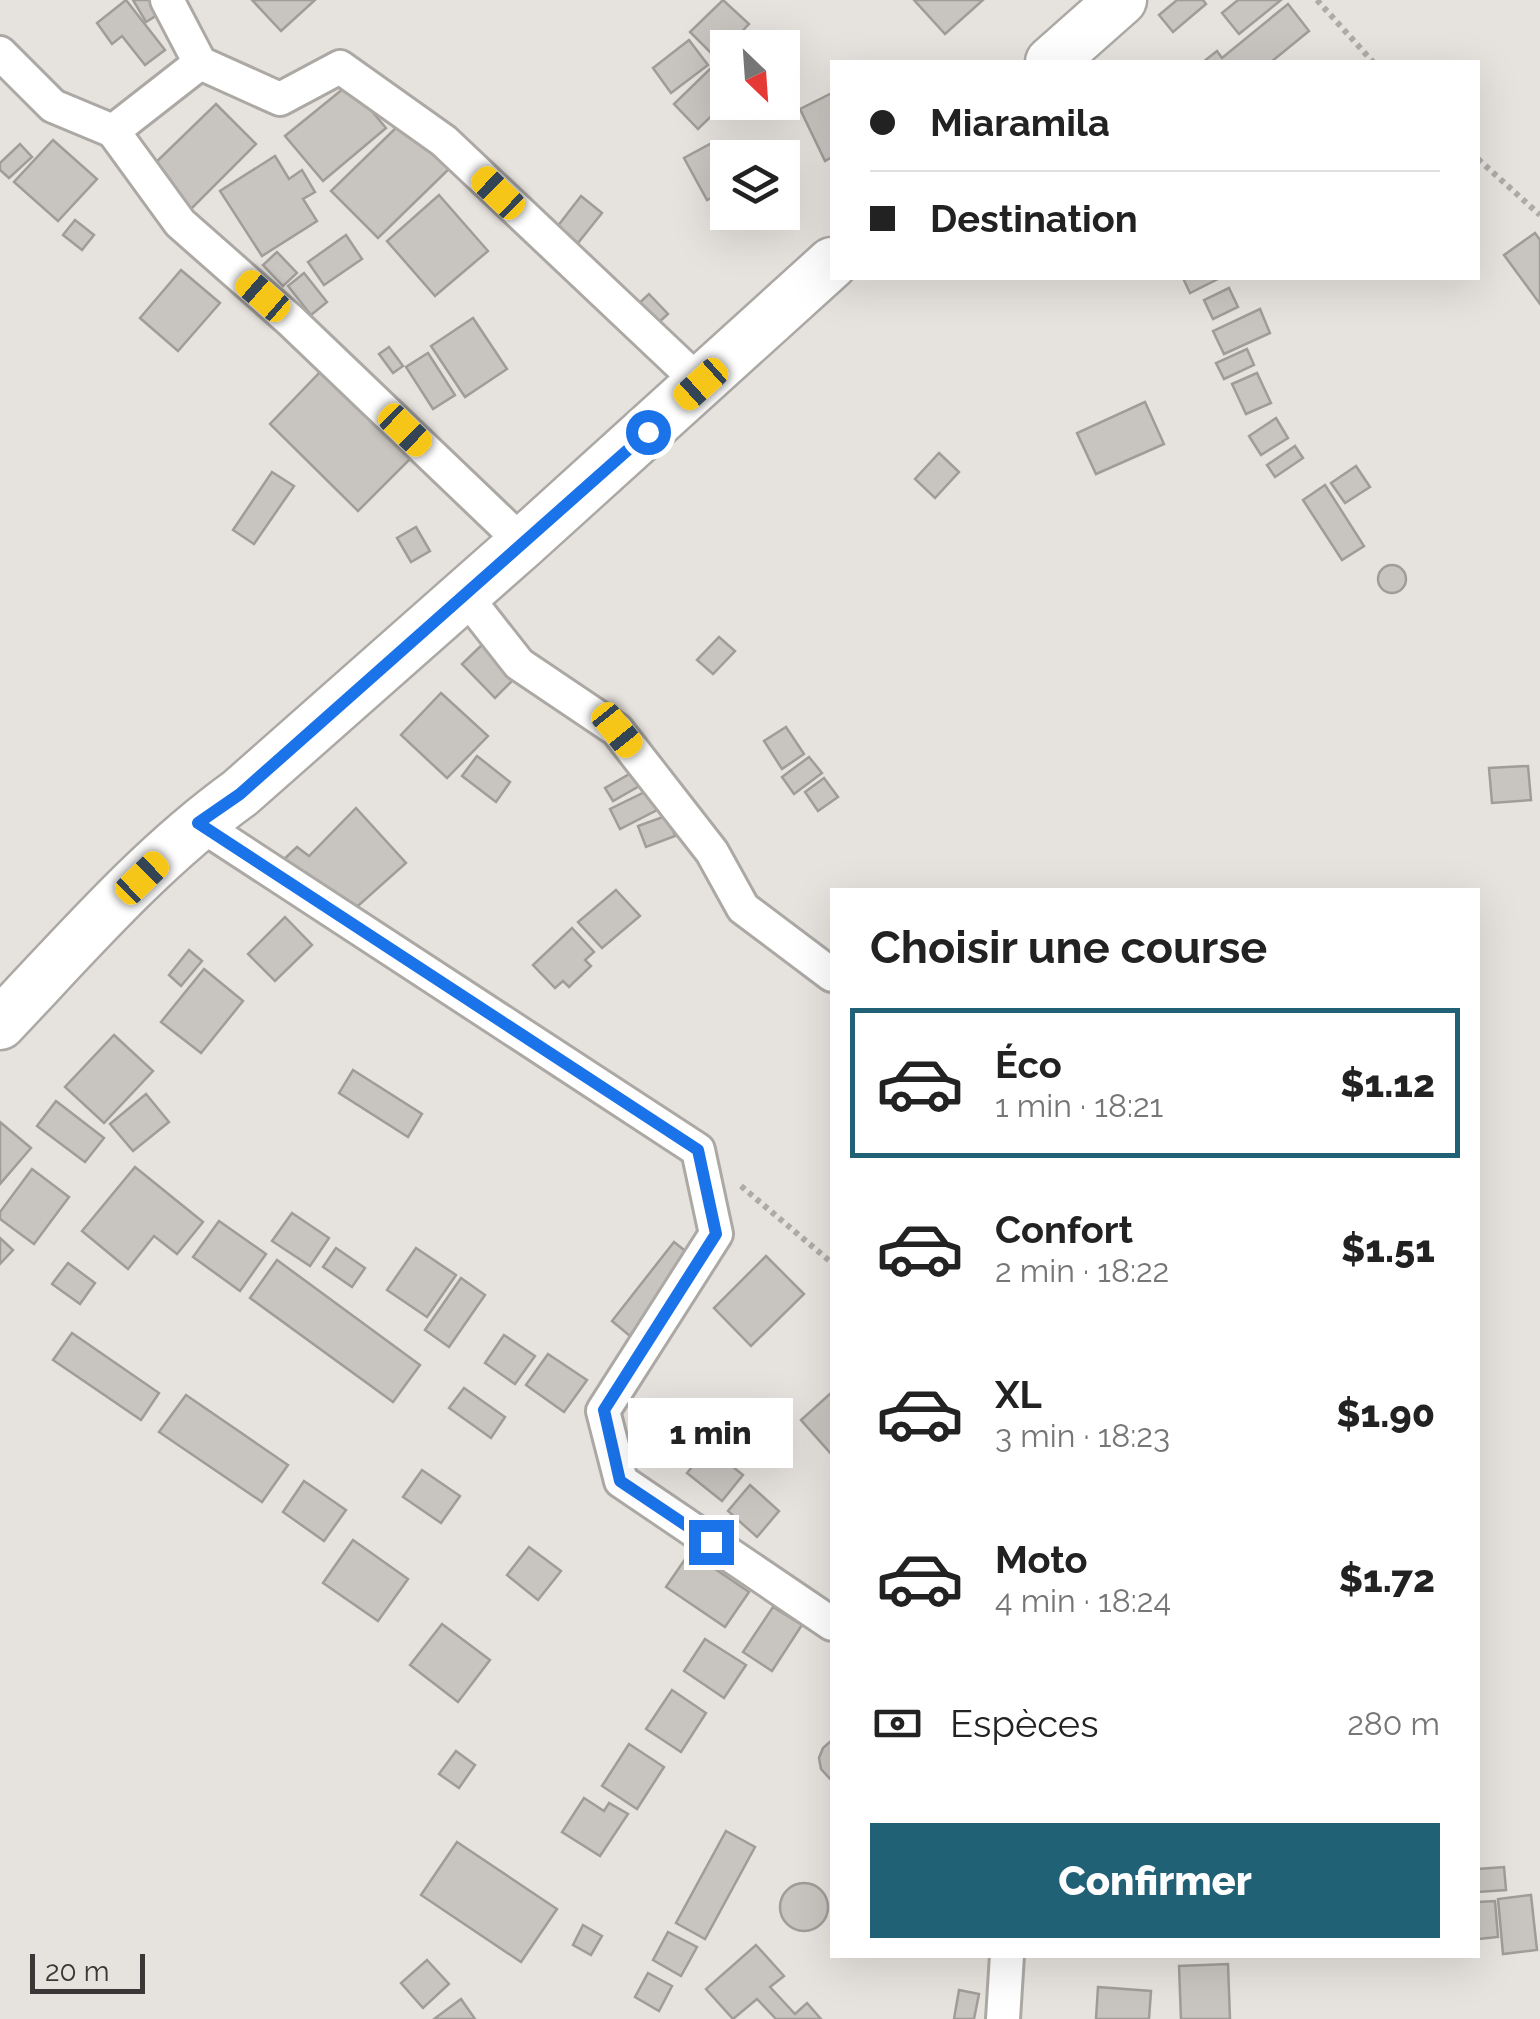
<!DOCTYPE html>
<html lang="fr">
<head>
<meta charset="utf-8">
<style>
  :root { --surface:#fff; --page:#f2f2f2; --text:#222; --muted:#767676; --line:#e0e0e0; --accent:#216176 }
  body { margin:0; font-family:Raleway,sans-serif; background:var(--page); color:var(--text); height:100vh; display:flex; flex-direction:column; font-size:38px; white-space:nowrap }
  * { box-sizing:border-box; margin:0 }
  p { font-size:32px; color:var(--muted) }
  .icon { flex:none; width:55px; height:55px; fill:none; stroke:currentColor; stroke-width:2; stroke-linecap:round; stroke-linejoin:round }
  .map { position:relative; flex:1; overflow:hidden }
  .details { position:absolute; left:830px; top:888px; width:650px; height:1070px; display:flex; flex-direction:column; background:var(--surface); border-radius:0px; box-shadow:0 10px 40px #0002 }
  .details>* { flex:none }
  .guide { position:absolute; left:830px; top:60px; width:650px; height:220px; border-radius:0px; box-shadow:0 10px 40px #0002; display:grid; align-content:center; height:220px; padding:0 40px; background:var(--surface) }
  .needle { width:65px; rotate:155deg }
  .buttons { position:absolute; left:710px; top:30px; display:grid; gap:20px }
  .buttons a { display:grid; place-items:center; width:90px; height:90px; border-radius:0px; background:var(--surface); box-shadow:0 10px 40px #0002; font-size:50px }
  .scale { position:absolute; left:30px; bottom:25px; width:115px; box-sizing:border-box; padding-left:10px; border:5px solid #393836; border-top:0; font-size:28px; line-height:35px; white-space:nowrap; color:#393836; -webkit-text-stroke:8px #e6e2de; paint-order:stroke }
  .end { position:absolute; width:45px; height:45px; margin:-22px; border:12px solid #1a73e8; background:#fff; box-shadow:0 0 0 5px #fff }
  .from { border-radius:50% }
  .bubble { position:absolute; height:70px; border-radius:0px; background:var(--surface); box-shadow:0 10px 40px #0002; font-size:32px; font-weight:800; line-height:70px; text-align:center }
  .car { position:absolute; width:30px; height:60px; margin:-30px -15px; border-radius:12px; box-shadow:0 0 8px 2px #0007; background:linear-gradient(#f5c518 24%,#345 0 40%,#f5c518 0 76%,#345 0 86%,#f5c518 0) }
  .guide b { display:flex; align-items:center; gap:35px; height:95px; font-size:38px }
  .guide b+b { border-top:2px solid var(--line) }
  .guide i { width:25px; height:25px; background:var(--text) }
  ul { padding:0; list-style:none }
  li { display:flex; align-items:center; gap:30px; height:150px; margin:0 20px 15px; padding:0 20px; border:5px solid transparent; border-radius:0px }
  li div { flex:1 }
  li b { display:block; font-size:38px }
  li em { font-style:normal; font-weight:800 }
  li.current { border-color:var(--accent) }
  li>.icon { width:90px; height:90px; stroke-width:1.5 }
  h2 { padding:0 40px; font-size:45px; line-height:120px }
  .pay { display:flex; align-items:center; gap:25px; height:110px; padding:0 40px; font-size:38px }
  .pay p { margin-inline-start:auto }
  .button { display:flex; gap:20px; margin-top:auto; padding:20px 40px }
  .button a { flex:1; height:115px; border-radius:0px; background:var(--accent); color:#fff; font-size:40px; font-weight:800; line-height:115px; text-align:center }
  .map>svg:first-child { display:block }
</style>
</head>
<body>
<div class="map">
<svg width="1540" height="2019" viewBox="0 0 1540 2019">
  <rect width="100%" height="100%" fill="#e6e2de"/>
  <g fill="#c8c5c1" stroke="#a09d99" stroke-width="2.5">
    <path d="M126 0 165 50 145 65 122 36 112 44 97 23Z"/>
    <path d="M133 0H155L162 12 146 22Z"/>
    <path d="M252 0H315L281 31Z"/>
    <path d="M723 0 749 24 716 58 690 32Z"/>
    <path d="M914 0H983L945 34Z"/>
    <path d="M1177 0H1203L1206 4 1173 32 1159 15Z"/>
    <path d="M1238 0H1281L1239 34 1222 13Z"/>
    <path d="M1288 4 1309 31 1271 62H1203L1217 51 1222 58Z"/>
    <path d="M689 40 708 65 671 93 653 68Z"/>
    <path d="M712 67 728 83V100L698 129 674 104Z"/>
    <path d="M349 84 386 128 323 181 285 136Z"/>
    <path d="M832 93V157L825 161 800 109Z"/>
    <path d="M216 104 256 144 191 209 150 168Z"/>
    <path d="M403 121 450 168 378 238 331 191Z"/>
    <path d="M53 140 97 179 58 221 14 182Z"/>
    <path d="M20 144 32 157 9 178 0 170V163Z"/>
    <path d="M710 144 728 176V189L707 200 684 158Z"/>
    <path d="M275 156 289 179 302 170 315 192 303 199 317 221 262 256 220 191Z"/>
    <path d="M439 195 488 251 435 296 387 241Z"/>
    <path d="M581 196 602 213 578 243 557 227Z"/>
    <path d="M75 220 94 235 82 250 63 235Z"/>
    <path d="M1535 233 1540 240V304L1504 255Z"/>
    <path d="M346 235 362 259 324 285 308 262Z"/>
    <path d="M277 252 297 273 283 286 263 265Z"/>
    <path d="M181 270 220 303 178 351 140 318Z"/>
    <path d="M304 273 327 302 311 315 288 286Z"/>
    <path d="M1183 278H1217L1218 279 1190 293Z"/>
    <path d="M1229 288 1238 307 1213 319 1204 300Z"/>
    <path d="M649 294 668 314 656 325 637 305Z"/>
    <path d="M1260 309 1270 333 1224 354 1213 331Z"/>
    <path d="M473 318 507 369 465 397 431 346Z"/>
    <path d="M389 347 403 366 393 373 379 354Z"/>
    <path d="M1247 349 1254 365 1224 379 1216 363Z"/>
    <path d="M428 353 455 395 433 409 406 367Z"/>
    <path d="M323 369 412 457 358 511 270 424Z"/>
    <path d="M1257 373 1271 403 1246 414 1232 384Z"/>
    <path d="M1145 402 1164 444 1096 474 1077 433Z"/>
    <path d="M1276 418 1288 438 1261 455 1249 436Z"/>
    <path d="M1295 446 1303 458 1275 477 1267 465Z"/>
    <path d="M939 453 959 472 935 498 915 479Z"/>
    <path d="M1356 466 1370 487 1345 503 1331 483Z"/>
    <path d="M272 472 294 486 254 544 233 530Z"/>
    <path d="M1325 485 1364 546 1342 560 1303 500Z"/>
    <path d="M416 527 430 551 411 562 397 538Z"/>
    <circle cx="1392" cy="579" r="14"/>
    <path d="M719 637 735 651 713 674 697 660Z"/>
    <path d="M487 640 520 673 495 698 462 664Z"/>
    <path d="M441 693 488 736 447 778 401 735Z"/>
    <path d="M786 727 804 754 782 769 764 741Z"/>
    <path d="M477 756 510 782 496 802 462 776Z"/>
    <path d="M809 757 822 773 794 794 782 777Z"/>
    <path d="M1528 766 1531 800 1492 803 1489 768Z"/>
    <path d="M640 768 648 781 613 801 605 788Z"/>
    <path d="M824 778 838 797 818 811 805 792Z"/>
    <path d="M653 788 663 807 620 829 610 809Z"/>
    <path d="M356 808 406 863 349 914 280 863 297 847 309 856Z"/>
    <path d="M668 815 675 836 646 847 638 826Z"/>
    <path d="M616 890 640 916 602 948 578 922Z"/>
    <path d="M285 917 312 945 275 981 248 954Z"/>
    <path d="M572 928 594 952 585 960 591 966 569 987 563 981 555 988 533 965Z"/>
    <path d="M189 950 202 961 181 986 169 975Z"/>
    <path d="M204 969 243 1001 201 1053 161 1022Z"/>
    <path d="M114 1035 153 1071 104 1123 65 1087Z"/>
    <path d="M353 1070 422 1114 408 1137 339 1093Z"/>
    <path d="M146 1094 169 1122 133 1151 110 1124Z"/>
    <path d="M56 1101 104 1138 85 1162 37 1126Z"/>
    <path d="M0 1122 31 1148 0 1184Z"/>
    <path d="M135 1167 203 1222 177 1254 154 1236 128 1269 82 1231Z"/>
    <path d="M32 1169 69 1197 34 1244 0 1219V1212Z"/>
    <path d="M292 1213 329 1238 310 1266 272 1241Z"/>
    <path d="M219 1221 266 1254 240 1291 193 1257Z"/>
    <path d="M0 1238 13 1250 0 1264Z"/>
    <path d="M674 1242 693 1257 630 1336 612 1321Z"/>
    <path d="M336 1248 365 1268 352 1287 323 1267Z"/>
    <path d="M416 1248 456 1275 427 1317 387 1290Z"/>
    <path d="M766 1256 804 1294 751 1346 714 1308Z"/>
    <path d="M277 1260 420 1365 393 1402 250 1298Z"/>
    <path d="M68 1263 95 1283 80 1304 52 1284Z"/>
    <path d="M461 1278 485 1295 449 1347 425 1330Z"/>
    <path d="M72 1333 159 1393 141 1420 53 1360Z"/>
    <path d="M504 1335 535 1356 515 1384 485 1363Z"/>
    <path d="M548 1354 587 1380 564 1412 526 1385Z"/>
    <path d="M464 1388 505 1417 491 1438 449 1408Z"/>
    <path d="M832 1392V1455L801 1420Z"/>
    <path d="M186 1395 288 1465 262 1502 159 1432Z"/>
    <path d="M690 1427 705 1439 684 1466 669 1455Z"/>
    <path d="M708 1447 743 1475 722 1501 687 1473Z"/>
    <path d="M422 1470 460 1496 441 1523 403 1497Z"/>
    <path d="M304 1481 346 1510 324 1541 283 1512Z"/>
    <path d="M750 1485 779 1511 757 1537 728 1511Z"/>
    <path d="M353 1540 408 1579 378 1621 323 1583Z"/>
    <path d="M529 1547 561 1571 538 1600 507 1575Z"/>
    <path d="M690 1552 749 1592 725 1627 666 1587Z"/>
    <path d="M773 1607 802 1625 772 1671 743 1652Z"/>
    <path d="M442 1624 490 1660 458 1702 410 1665Z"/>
    <path d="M705 1639 746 1665 724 1698 684 1671Z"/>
    <path d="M672 1690 706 1713 681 1752 646 1729Z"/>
    <path d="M832 1740V1781L821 1769 819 1758 823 1748Z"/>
    <path d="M629 1744 664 1767 637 1809 602 1786Z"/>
    <path d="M456 1751 475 1765 459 1788 439 1774Z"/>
    <path d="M584 1798 604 1811 609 1803 628 1814 600 1856 562 1832Z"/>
    <path d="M726 1831 755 1847 705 1939 676 1923Z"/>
    <path d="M457 1842 557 1909 521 1962 421 1895Z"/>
    <path d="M1504 1867 1506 1890 1478 1892V1869Z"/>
    <circle cx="804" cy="1907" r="24"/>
    <path d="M1531 1895 1537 1950 1503 1954 1498 1899Z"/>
    <path d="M1495 1901 1498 1937 1478 1939V1902Z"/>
    <path d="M583 1925 602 1936 591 1955 573 1945Z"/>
    <path d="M668 1932 697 1947 681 1976 653 1960Z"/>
    <path d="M756 1945 784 1976 770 1987 795 2014 807 2003 821 2019H776L757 1999 733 2019 706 1989Z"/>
    <path d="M427 1960 449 1984 423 2008 401 1983Z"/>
    <path d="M1228 1964 1230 2019H1181L1179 1966Z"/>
    <path d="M648 1973 672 1986 659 2011 635 1997Z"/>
    <path d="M1098 1987 1151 1991 1149 2019H1096Z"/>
    <path d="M959 1990 979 1994 974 2019H954Z"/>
    <path d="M461 1999 475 2019H434Z"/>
  </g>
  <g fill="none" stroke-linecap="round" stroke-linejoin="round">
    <g stroke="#aca9a5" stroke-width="38">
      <g id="minor">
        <path d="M167 0 200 63 280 99 340 67 444 141 701 384"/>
        <path d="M0 53 53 106 113 131 200 63"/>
        <path d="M113 131 180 223 290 320 523 543"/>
        <path d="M464 594 519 664 617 730 712 852 743 908 832 975"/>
        <path d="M198 823 698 1150 716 1234 603 1411 621 1481 832 1624"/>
        <path d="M1003 2019 1007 1955"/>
      </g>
    </g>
    <g stroke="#aca9a5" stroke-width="55">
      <g id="primary">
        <path d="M1051 62 1121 0"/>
        <path d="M0 1024C76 944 150 858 240 793L523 543 832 263"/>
      </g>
    </g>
    <g stroke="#adaaa7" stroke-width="6" stroke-dasharray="5 5" stroke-linecap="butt">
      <path d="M1317 0 1373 62"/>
      <path d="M1478 159 1540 215"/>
      <path d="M741 1186 832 1263"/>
    </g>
    <use href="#minor" stroke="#fff" stroke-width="32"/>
    <use href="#primary" stroke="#fff" stroke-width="50"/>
  </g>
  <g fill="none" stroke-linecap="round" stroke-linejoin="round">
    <path stroke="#1a73e8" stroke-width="12" d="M648 432 240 794 198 823 698 1150 716 1234 604 1410 620 1481 711 1542"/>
  </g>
</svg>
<div class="buttons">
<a><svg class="needle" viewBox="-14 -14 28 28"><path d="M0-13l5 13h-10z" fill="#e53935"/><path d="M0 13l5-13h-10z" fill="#767676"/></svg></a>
<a><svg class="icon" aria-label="layers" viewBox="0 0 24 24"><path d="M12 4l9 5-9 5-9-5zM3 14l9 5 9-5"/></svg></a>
</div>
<div class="scale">20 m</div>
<i class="end from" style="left:648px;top:432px"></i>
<i class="end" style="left:711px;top:1542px"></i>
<div class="bubble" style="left:628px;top:1398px;width:165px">1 min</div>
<i class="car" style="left:498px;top:193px;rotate:314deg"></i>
<i class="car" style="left:263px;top:296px;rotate:311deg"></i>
<i class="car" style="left:701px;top:384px;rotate:228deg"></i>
<i class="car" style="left:405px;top:430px;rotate:134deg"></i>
<i class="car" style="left:617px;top:730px;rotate:141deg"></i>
<i class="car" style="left:142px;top:878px;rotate:46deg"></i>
<div class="guide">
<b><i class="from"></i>Miaramila</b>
<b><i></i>Destination</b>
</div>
<section class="details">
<h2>Choisir une course</h2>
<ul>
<li class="current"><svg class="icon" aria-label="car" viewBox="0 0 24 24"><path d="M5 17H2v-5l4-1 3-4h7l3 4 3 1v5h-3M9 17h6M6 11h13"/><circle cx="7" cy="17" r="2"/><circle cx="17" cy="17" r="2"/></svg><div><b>Éco</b><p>1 min · 18:21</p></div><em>$1.12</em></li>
<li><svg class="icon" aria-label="car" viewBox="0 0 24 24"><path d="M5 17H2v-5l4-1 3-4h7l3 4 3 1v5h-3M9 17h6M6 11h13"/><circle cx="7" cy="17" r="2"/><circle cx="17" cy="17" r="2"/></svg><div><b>Confort</b><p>2 min · 18:22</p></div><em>$1.51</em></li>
<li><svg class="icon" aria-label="car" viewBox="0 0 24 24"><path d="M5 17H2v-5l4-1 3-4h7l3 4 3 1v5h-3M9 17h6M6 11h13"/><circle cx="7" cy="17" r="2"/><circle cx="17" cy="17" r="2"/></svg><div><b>XL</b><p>3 min · 18:23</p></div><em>$1.90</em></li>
<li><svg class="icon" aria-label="car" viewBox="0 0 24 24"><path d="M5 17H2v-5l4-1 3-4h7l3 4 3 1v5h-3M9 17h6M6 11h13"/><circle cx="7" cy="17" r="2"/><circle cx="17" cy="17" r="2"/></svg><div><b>Moto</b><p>4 min · 18:24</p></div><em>$1.72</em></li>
</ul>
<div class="pay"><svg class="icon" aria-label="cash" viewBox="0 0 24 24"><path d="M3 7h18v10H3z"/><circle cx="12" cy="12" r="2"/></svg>Espèces<p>280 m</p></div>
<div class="button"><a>Confirmer</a></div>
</section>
</div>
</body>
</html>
